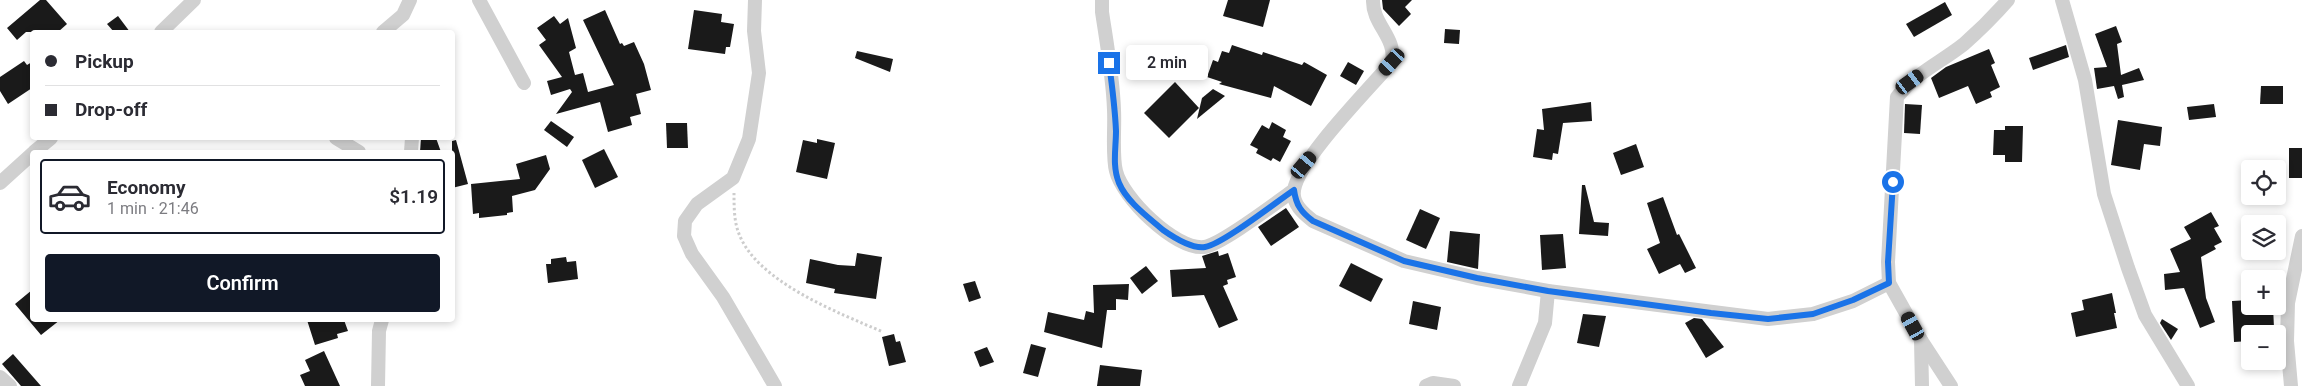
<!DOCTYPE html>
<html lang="en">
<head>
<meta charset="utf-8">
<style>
  :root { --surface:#fff; --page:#f7f7f7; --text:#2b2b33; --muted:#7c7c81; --line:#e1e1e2; --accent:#111827 }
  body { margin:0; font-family:Roboto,sans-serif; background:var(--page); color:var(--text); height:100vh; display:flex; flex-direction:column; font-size:19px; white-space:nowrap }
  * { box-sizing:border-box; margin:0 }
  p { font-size:16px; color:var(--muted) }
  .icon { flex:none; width:28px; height:28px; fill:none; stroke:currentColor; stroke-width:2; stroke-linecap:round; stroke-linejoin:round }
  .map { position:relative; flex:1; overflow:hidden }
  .sheet { position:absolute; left:30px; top:150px; width:425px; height:172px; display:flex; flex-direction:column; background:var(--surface); border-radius:5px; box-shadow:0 2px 8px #0003 }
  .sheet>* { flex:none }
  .guide { position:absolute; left:30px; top:30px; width:425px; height:110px; border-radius:5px; box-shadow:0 2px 8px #0003; display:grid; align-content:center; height:110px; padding:0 15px; background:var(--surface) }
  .buttons { position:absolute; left:2241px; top:160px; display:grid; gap:10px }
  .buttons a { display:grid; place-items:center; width:45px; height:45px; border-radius:5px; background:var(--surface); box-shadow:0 2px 8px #0003; font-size:25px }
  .end { position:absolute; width:22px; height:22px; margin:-11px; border:6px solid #1a73e8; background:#fff; box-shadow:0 0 0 2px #fff }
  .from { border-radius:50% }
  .bubble { position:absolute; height:35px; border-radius:5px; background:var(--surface); box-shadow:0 2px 8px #0003; font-size:16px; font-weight:600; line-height:35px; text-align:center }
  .car { position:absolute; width:15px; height:30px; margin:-15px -8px; border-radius:6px; box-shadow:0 0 4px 1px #0007; background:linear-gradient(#222 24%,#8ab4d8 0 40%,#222 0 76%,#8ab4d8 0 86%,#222 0) }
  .guide b { display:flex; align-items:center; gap:18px; height:48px; font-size:19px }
  .guide b+b { border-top:1px solid var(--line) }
  .guide i { width:12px; height:12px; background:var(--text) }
  ul { padding:9px 0 0; list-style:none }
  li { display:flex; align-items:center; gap:15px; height:75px; margin:0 10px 8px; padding:0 5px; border:2px solid var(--line); border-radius:5px }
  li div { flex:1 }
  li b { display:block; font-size:19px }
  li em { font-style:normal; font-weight:600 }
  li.active { border-color:var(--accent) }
  li>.icon { width:45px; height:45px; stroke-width:1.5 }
  .button { display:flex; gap:10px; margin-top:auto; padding:10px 15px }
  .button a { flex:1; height:58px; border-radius:5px; background:var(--accent); color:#fff; font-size:20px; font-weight:600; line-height:58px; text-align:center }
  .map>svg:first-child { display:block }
</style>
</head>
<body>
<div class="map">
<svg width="2302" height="386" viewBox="0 0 2302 386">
  <rect width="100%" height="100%" fill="#fff"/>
  <g fill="#1a1a1a">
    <path d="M40 0H46L67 24 58 32H26L17 40 7 28Z"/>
    <path d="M1228 0H1270L1263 27 1223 16Z"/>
    <path d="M1382 0H1412L1405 7 1411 14 1399 26 1383 9Z"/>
    <path d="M1945 2 1952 15 1914 37 1906 24Z"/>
    <path d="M605 10 620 44 622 43 624 46 634 42 644 64 651 90 636 94 641 114 630 117 632 125 608 132 600 102 556 114 572 92 570 89 551 95 547 81 562 77 539 45 546 40 537 28 554 16 560 24 568 18 576 48 569 52 575 75 583 73 588 92 614 85 583 20Z"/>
    <path d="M694 10 722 14 721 22 734 24 730 47H726L725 54 688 49Z"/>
    <path d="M118 16 130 32H114L107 24Z"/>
    <path d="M2116 26 2122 42 2117 44 2121 75 2139 68 2144 80 2122 85 2124 97 2118 99 2114 86 2097 89 2094 68 2107 67 2095 34Z"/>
    <path d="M1445 29 1460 30 1459 44 1444 43Z"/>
    <path d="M1232 45 1262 55 1263 52 1302 65 1304 62 1327 75 1311 106 1274 86 1271 98 1219 84 1222 82 1207 77 1213 60 1218 62 1222 51 1229 53Z"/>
    <path d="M2066 45 2069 57 2033 70 2029 58Z"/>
    <path d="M1989 49 1995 63 1991 65 2000 87 1990 92 1992 97 1976 104 1968 86 1939 98 1931 78 1946 67Z"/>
    <path d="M857 51 893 59 890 72 855 58Z"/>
    <path d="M24 61 27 65 32 62V88L8 104 0 91V77Z"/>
    <path d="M1348 62 1364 71 1356 85 1340 76Z"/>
    <path d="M1175 82 1199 108 1169 138 1144 113Z"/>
    <path d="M2261 86H2283V104H2260Z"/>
    <path d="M1213 89 1225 96 1197 119 1202 98Z"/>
    <path d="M1591 102 1592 121 1563 123 1558 154 1553 153 1552 160 1533 157 1537 129 1544 130 1542 109Z"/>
    <path d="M1905 104 1922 105 1920 134 1904 133Z"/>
    <path d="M2214 104 2216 117 2189 120 2187 107Z"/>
    <path d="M2118 120 2162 127 2160 146 2144 144 2140 170 2111 165Z"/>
    <path d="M551 121 574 137 567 147 544 130Z"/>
    <path d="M1272 122 1286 130 1283 137 1291 141 1280 162 1273 158 1271 161 1256 153 1258 149 1250 145 1262 125 1269 129Z"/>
    <path d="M666 123H687L688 148H667Z"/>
    <path d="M2005 126H2023L2022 162H2005V155H1993L1994 130H2005Z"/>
    <path d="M421 138H436L441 152H420Z"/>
    <path d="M817 139 835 143 827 179 796 172 803 140 817 143Z"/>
    <path d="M456 140 468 184 452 188V141Z"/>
    <path d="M1636 144 1644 167 1621 175 1613 153Z"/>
    <rect x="2289" y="148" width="13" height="30"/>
    <path d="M604 149 618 177 595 188 582 160Z"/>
    <path d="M546 155 550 169 535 190 512 196 513 212 507 213V215L479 218V213L473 214 471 184 520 179 516 164Z"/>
    <path d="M1582 185H1585L1594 222 1609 223 1608 236 1579 234Z"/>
    <path d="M1663 197 1677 235 1679 234 1696 268 1685 273 1680 264 1659 274 1647 249 1660 243 1647 203Z"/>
    <path d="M1286 208 1299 227 1271 246 1258 227Z"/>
    <path d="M1420 209 1440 218 1426 249 1406 240Z"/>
    <path d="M2211 212 2219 226 2214 228 2222 242 2214 246 2216 249 2201 257 2206 298 2215 322 2200 328 2184 288 2165 290 2164 274 2180 272 2170 249 2191 239 2184 227Z"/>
    <path d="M1450 231 1480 234 1478 269 1447 262Z"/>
    <path d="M1563 234 1566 268 1542 270 1540 235Z"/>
    <path d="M1218 251 1219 256 1228 253 1236 277 1227 280 1228 284 1223 286 1238 320 1219 328 1204 295 1172 297 1170 270 1206 268 1202 256Z"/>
    <path d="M857 253 882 257 876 299 834 293 835 289 806 283 810 259 838 265 855 266Z"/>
    <path d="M566 257 567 262 576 261 578 279 548 283 546 264H551V259Z"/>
    <path d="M1351 263 1383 279 1371 302 1339 286Z"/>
    <path d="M1146 266 1158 281 1142 294 1130 278Z"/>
    <path d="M975 281 981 298 969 302 963 284Z"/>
    <path d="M1129 284 1128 300 1116 299V310H1107L1102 348 1044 332 1048 312 1084 320 1086 311 1094 313 1093 285Z"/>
    <path d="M32 290V320H60L41 335 15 304Z"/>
    <path d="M2112 293 2116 313H2114L2117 328 2076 337 2071 313 2084 310 2082 300Z"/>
    <path d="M2250 300V306H2273L2274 328 2254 330V334H2250V341L2234 342 2232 301Z"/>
    <path d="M1413 301 1441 307 1437 330 1409 324Z"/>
    <path d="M1583 314 1606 316 1599 347 1577 343Z"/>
    <path d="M1694 318 1702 319 1724 347 1706 358 1685 323Z"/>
    <path d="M2162 319 2178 329 2171 340 2160 323Z"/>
    <path d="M307 320H344L348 331 337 334 338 338 315 345Z"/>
    <path d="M894 334 896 342 900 341 906 362 889 366 882 337Z"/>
    <path d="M1031 344 1046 348 1038 377 1023 373Z"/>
    <path d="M987 347 994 362 980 367 974 352Z"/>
    <path d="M324 351 340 386H305L300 375 310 371 305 360Z"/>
    <path d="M13 354 41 386H21L2 364Z"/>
    <path d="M1100 365 1142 370 1140 386H1097Z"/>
  </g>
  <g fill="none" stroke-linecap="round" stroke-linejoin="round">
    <path stroke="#cdcdcd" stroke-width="3" stroke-dasharray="2.5 2.5" stroke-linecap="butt" d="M734 193C734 205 734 220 738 231 754 281 839 313 883 332"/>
    <g stroke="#d0d0d0" stroke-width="14">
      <path d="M479 0 524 83"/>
      <path d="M755 0 754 31 759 73 749 139 733 178 697 204 685 221 684 236 692 254 723 297 775 386"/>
      <path d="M1102 0V12C1107 45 1113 78 1114 110 1115 127 1112 156 1116 171 1122 197 1175 250 1204 247 1221 245 1277 202 1294 190"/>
      <path d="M1373 0C1372 24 1397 38 1392 62 1370 88 1299 159 1294 190 1292 204 1303 213 1313 221L1404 261 1477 278 1548 291 1768 319 1813 314 1853 301 1889 283"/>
      <path d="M2062 0 2085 80 2104 194 2128 268 2145 315 2188 386"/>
      <path d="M161 32 194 0"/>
      <path d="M383 32 403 15 410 0"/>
      <path d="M336 138 359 152"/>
      <path d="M34 152 51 138"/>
      <path d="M411 152 412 138"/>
      <path d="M0 183 32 154"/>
      <path d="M1921 340 1922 386"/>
      <path d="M0 377 10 386"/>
      <path d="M378 386 379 331 382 320"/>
      <path d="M1426 386 1433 383 1454 386"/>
      <path d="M1519 386 1545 323 1548 291"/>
      <path d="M1951 386 1921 340 1889 283 1888 262 1897 97C1917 72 1940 63 1964 44 1980 30 1994 16 2008 0"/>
      <path d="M2291 386 2287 341 2288 303 2302 236"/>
    </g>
  </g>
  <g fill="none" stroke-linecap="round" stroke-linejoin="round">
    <path stroke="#1a73e8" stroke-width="6" d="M1109 63C1112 85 1115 108 1116 131 1116 148 1112 166 1119 183 1127 202 1148 217 1163 230 1173 237 1192 249 1205 247 1223 244 1276 202 1294 190 1296 205 1301 212 1313 221L1404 261 1477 278 1548 291 1711 313 1768 319 1813 314 1853 300 1889 283 1888 262 1893 182"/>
  </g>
</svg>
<div class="buttons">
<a><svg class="icon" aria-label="locate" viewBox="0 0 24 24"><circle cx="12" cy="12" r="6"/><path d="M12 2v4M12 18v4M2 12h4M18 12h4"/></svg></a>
<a><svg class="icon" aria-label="layers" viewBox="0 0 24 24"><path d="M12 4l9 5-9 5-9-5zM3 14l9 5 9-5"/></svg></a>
<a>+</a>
<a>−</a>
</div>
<i class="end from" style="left:1893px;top:182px"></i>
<i class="end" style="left:1109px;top:63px"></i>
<div class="bubble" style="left:1126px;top:45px;width:82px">2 min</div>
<i class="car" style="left:1392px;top:62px;rotate:222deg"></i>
<i class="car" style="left:1910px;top:82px;rotate:54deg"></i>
<i class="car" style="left:1304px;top:165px;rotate:40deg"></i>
<i class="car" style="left:1913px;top:326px;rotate:331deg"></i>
<div class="guide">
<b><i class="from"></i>Pickup</b>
<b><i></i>Drop-off</b>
</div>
<section class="sheet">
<ul>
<li class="active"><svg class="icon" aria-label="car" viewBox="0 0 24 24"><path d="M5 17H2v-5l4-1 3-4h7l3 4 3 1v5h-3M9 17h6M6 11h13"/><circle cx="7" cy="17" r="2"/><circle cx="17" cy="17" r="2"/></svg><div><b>Economy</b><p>1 min · 21:46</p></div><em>$1.19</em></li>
</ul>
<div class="button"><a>Confirm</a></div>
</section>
</div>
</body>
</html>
